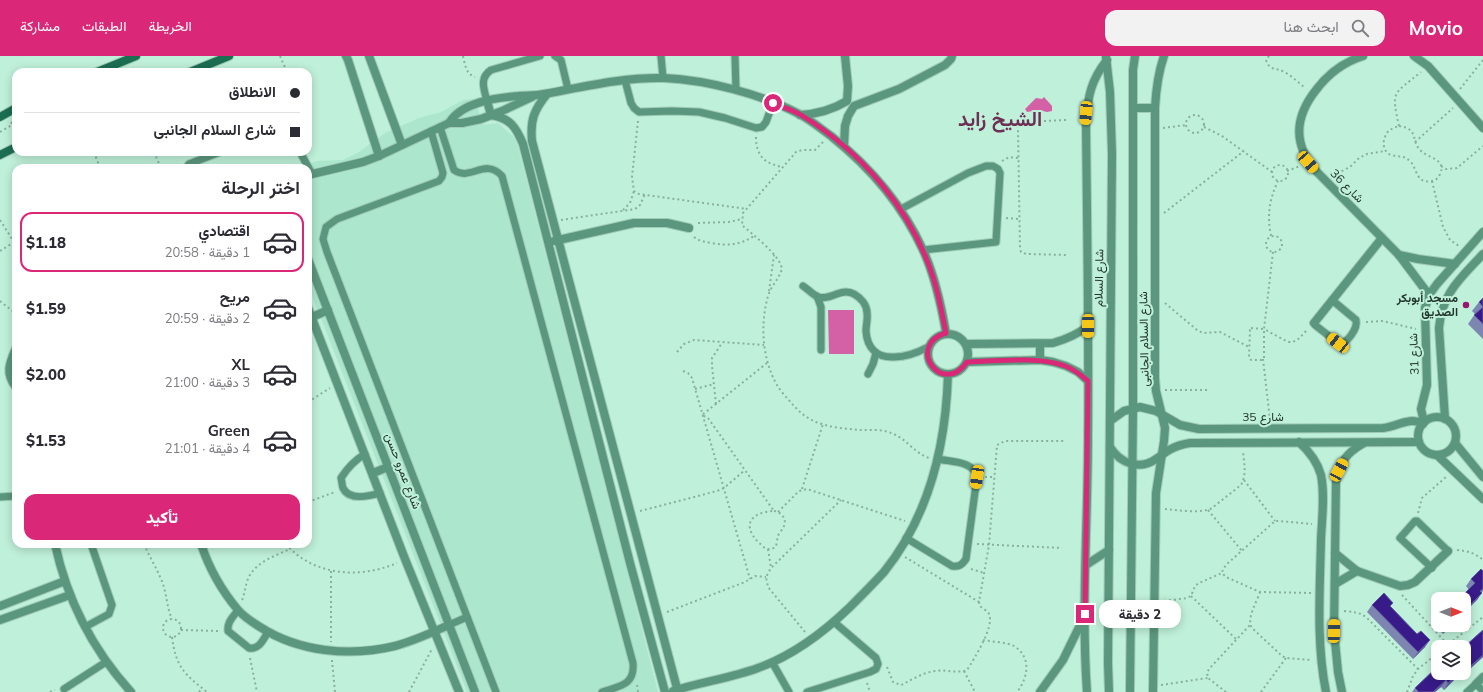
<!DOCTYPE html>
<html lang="ar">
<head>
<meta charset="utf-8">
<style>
  :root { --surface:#fff; --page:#f2f2f3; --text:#2b2b33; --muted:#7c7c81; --line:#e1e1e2; --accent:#db2777 }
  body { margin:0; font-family:Mulish,Vazirmatn,sans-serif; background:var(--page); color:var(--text); direction:rtl; height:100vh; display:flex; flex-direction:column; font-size:15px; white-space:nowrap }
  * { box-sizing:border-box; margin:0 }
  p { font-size:13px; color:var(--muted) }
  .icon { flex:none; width:22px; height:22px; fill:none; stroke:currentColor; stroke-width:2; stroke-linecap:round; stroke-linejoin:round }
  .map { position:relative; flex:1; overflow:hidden; direction:ltr }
  .side { position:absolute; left:12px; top:108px; width:300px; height:384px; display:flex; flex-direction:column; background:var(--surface); border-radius:12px; box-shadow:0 2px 10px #0003; direction:rtl }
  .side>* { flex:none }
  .guide { position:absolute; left:12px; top:12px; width:300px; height:88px; border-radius:12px; box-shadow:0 2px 10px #0003; direction:rtl; display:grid; align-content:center; height:88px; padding:0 12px; background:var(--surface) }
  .needle { width:26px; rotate:90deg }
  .buttons { position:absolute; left:1431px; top:536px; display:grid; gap:8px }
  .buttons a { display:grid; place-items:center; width:40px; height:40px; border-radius:8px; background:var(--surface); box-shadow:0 2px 10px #0003; font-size:20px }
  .end { position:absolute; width:18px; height:18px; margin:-9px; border:5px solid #db2777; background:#fff; box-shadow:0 0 0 2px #fff }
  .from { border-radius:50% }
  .bubble { position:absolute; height:28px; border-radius:12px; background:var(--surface); box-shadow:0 2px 10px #0003; font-size:13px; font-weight:800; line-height:28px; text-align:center; direction:rtl }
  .car { position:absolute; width:12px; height:24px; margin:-12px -6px; border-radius:5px; box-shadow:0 0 3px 1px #0007; background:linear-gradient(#f5c518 24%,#345 0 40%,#f5c518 0 76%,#345 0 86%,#f5c518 0) }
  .guide b { display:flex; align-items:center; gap:14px; height:38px; font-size:15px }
  .guide b+b { border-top:1px solid var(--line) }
  .guide i { width:10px; height:10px; background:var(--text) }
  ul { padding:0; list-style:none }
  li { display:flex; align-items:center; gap:12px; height:60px; margin:0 8px 6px; padding:0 4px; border:2px solid transparent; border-radius:12px }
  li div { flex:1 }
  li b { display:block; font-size:15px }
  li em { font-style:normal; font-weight:800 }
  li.active { border-color:var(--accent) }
  li>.icon { width:36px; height:36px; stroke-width:1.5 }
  h2 { padding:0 12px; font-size:18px; line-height:48px }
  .button { display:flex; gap:8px; margin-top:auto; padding:8px 12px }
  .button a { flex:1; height:46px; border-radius:12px; background:var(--accent); color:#fff; font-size:16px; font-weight:800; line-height:46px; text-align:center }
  header { display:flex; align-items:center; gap:24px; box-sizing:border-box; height:56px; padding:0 20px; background:var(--accent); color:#fff }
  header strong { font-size:19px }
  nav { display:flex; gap:22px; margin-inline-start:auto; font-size:14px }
  .search { width:280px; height:36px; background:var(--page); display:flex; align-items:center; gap:10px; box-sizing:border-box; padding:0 14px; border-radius:12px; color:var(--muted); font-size:15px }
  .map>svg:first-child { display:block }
</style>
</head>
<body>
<header>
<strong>Movio</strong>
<div class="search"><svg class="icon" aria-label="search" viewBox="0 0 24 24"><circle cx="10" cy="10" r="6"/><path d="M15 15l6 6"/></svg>ابحث هنا</div>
<nav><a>الخريطة</a><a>الطبقات</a><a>مشاركة</a></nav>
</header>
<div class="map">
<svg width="1483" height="636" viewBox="0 0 1483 636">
  <rect width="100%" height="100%" fill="#bff0d9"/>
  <path fill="#ace6cc" d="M475 43 483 69 498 67 516 83 658 636H467L308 229V112H295L317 105 343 104 359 96 385 77 419 62 441 56 463 44Z"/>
  <g fill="#d460a6">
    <path d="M1044 41 1052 50V55L1047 56 1039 54 1027 56 1025 53 1036 42 1042 43Z"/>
    <path d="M828 254H854V298H829Z"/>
  </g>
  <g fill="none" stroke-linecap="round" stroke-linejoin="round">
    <g stroke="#a0cbb7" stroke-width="9">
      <g id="lane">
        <path d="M555 0 561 4 568 33"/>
        <path d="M661 0 663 22"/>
        <path d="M735 0 736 34"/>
        <path d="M625 24 631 47 634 52 639 56 672 55 699 56 725 62 756 72 762 71 766 66 773 47"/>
        <path d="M487 45C484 33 479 22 491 14L540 0"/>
        <path d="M440 71 454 114C470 126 485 101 502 120L633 607C635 629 620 630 602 636"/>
        <path d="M431 75 443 117 442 121 439 125 337 163 326 171 323 183 327 196 496 636"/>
        <path d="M300 96 312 118"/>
        <path d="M186 112 189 108 220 96"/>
        <path d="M901 153 968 117 986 110H993L998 113 1000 117 996 186 923 194"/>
        <path d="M803 230C808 233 813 239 818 241 830 245 841 231 854 238 861 242 867 249 867 257 868 263 866 269 866 275 867 292 877 302 894 301 907 301 917 297 928 291"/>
        <path d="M817 240 821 251V294"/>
        <path d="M1314 267 1315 269 1338 287C1347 289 1358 272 1356 264L1332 244"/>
        <path d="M16 291C9 307 4 317 16 332"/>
        <path d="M868 318 873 308 876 297"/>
        <path d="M365 398C355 404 348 411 341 422 342 425 342 430 343 432 349 445 370 440 380 437"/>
        <path d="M0 441 16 440"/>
        <path d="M906 482 952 510C959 511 962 509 966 503L977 421C974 405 951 406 938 403"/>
        <path d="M1432 512 1400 482 1415 465H1417L1448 495"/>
        <path d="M238 554C233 561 227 566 228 575L249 592C259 594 263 584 268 576"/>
        <path d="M449 569 467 561"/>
        <path d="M85 571 109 558 112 549 91 488"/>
        <path d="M772 606 789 636"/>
        <path d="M64 633 106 606"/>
        <path d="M807 636 870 616 876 613 878 608 876 602 834 566"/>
        <path d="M1467 636 1476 628 1483 635"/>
      </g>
    </g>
    <g stroke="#a0cbb7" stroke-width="10">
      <g id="street">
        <path d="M346 0 348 4 379 100"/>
        <path d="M369 0 402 89"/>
        <path d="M1363 0C1344 6 1328 18 1316 34 1294 62 1293 89 1317 116L1399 199 1429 239"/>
        <path d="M1414 0 1428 10 1483 72"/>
        <path d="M1106 1 1110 36 1112 98 1108 607 1109 636"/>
        <path d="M547 38C534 54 530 64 532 85L678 636"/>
        <path d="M487 45 491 59C510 62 516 71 523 88L630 507 665 636"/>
        <path d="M1133 52H1155"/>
        <path d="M800 59C818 58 832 54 847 45L848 30 845 0"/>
        <path d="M449 67C462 46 495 42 518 40 527 39 535 40 544 38 583 31 623 21 664 22 707 24 761 38 799 58 811 64 821 73 831 80 870 111 902 148 923 194 935 220 941 248 946 277"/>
        <path d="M844 90 845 70 848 60 854 50 899 33 945 9 951 3 952 0"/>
        <path d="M308 119 363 106 379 100 449 67H462L481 63 502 55 532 41"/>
        <path d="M554 185 634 167H667L689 172"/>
        <path d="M1399 199 1418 203 1455 208"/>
        <path d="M308 203 475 636"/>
        <path d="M308 252 405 503 459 636"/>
        <path d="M308 263 328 254"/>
        <path d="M1314 267 1382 182"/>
        <circle cx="948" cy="298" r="20"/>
        <path d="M966 288 1053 287C1067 283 1077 279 1088 270"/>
        <path d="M1040 304V288"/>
        <path d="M967 306 1040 304 1053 306 1066 310 1078 316 1088 325"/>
        <circle cx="1437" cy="380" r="19"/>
        <path d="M1445 363 1439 272C1442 237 1460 223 1483 198"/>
        <path d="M1110 365 1124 355 1140 351 1156 355 1180 369 1199 373 1383 372C1397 371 1409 360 1423 368"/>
        <path d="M1424 366 1421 353 1427 329 1425 252 1429 239 1437 228 1483 176"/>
        <path d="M1299 386C1309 395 1317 405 1321 419 1325 439 1322 462 1321 483 1320 534 1316 586 1326 636"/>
        <path d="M1455 387 1483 421"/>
        <path d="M1110 391C1120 407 1139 415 1156 403 1161 400 1164 397 1169 394 1176 390 1183 388 1190 387L1419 386"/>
        <path d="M1437 399 1483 443"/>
        <path d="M373 417 388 411"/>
        <path d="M55 488C67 544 93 594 131 636"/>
        <path d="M201 488C209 512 222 535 238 554 244 561 252 566 260 571 299 596 350 601 395 590 414 585 431 577 449 569"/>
        <path d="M1335 497 1357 515 1400 530 1408 529 1415 526 1448 495"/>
        <path d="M1086 509 1109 494"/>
        <path d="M1335 528 1357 515"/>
        <path d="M0 550 65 525"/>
        <path d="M0 564 70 539"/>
        <path d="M1476 628 1483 621"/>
        <path d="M673 635C701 626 731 622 758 612 792 600 824 576 850 551 862 539 873 528 884 516 929 460 946 389 948 318"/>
        <path d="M1040 636 1063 604 1084 561"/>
        <path d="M1087 636C1081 551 1088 464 1088 379 1089 274 1087 169 1086 65 1088 40 1091 24 1107 4"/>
        <path d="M1130 636 1133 352V14L1135 0"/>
        <path d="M1153 636 1156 437 1164 385 1165 372 1156 335 1155 322V52C1156 34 1158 17 1164 0"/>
        <path d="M1342 636 1338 616 1334 575 1336 426C1340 406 1346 397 1364 387"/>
      </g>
    </g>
    <g stroke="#a0cbb7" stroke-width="10">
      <g id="secondary">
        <path d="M97 16 136 0"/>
        <path d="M190 16 229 0"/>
        <path d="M0 61 16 52"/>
        <path d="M0 99 16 91"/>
      </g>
    </g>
    <g stroke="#89b09e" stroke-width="2" stroke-dasharray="2 3" stroke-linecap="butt">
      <path d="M280 0 287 16"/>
      <path d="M463 0C465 9 466 18 475 21"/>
      <path d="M1269 0 1266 4C1270 16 1277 11 1284 16 1292 20 1299 27 1305 32"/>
      <path d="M1460 33 1483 4"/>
      <circle cx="1195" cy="68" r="9"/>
      <path d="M1066 64 1021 66 1018 68V74L1020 192 1021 196 1026 198 1066 199"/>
      <path d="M638 65 632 121 634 135 639 138 747 153"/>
      <path d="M11 66 16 78"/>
      <path d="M1399 70C1420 73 1410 85 1421 95 1428 102 1447 103 1440 118 1439 122 1435 125 1431 125 1417 128 1417 114 1411 106 1404 99 1399 101 1391 99 1384 97 1382 87 1385 81 1387 74 1393 72 1399 70Z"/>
      <path d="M1399 70C1391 34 1393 39 1421 16"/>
      <path d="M1204 71 1222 80 1272 116"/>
      <path d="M1163 72 1186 69"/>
      <path d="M0 76 12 69"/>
      <path d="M756 81C756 100 765 108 783 111"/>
      <path d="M823 86 815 94H802L796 96 743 157 742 169C753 179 780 199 782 213 779 223 771 230 768 240 760 268 762 303 777 329 780 334 784 339 788 343 798 355 807 364 822 368 834 372 848 373 861 374 871 374 882 373 891 377 906 382 914 397 929 402"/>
      <path d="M1415 86 1453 52"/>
      <path d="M94 96 100 112"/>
      <path d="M154 96 161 112"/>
      <path d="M1002 105 1009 101 1018 102"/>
      <circle cx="1280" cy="117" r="8"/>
      <path d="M1441 110 1446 113 1457 112 1483 90"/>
      <path d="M1287 115 1300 110"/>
      <path d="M1332 118 1340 116 1350 111 1359 102 1367 98 1385 95"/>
      <path d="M1432 125 1443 171 1450 184 1459 190"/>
      <path d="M623 154 630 147 634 135"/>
      <path d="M1164 157 1244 95"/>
      <path d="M1006 162 1019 163"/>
      <path d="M0 164 14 186"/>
      <path d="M561 164 635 153 640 149 645 138"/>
      <path d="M698 167 729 166 742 163"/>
      <circle cx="1274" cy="188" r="8"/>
      <path d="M1271 180C1267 160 1269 144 1278 125"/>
      <path d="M694 181C699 185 705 186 712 187 728 190 740 189 754 180"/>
      <path d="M0 195 16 185"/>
      <path d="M1273 196 1264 273 1288 286C1297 287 1301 280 1307 274"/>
      <path d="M769 235 774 199"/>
      <path d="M0 245 16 258"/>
      <path d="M1165 247 1197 274 1203 277 1220 276 1249 291"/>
      <path d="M1366 266 1383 265 1416 273"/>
      <path d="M1251 272 1264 273V302L1262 304H1251L1249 301 1250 274Z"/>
      <path d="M677 296 684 288 694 284 764 289"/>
      <path d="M1263 303 1270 364"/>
      <path d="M767 307 702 359 708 362 774 455"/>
      <path d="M683 315 688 317 692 322 750 523"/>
      <path d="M695 333 714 328"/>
      <path d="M1165 334H1208"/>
      <path d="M308 346 330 332"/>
      <path d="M716 348 712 310V302L722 287"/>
      <path d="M985 421H995"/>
      <path d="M1244 424 1275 465"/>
      <path d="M802 433 823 368"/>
      <path d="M308 446 335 436"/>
      <path d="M1165 453C1178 454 1201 458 1212 452L1241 429C1247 418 1244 407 1243 395"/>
      <path d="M1208 454 1242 495"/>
      <path d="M640 455 717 435 724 432 745 414"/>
      <path d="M774 455C782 456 788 464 783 472 782 474 779 477 778 480 777 483 777 487 776 490 774 492 771 494 768 493 764 493 761 488 758 486 741 468 752 456 774 455Z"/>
      <path d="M778 456 799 435 807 433 905 465"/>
      <path d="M1418 457 1422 442 1446 421"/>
      <path d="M144 488C149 500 156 511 161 523 167 536 166 550 172 563"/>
      <path d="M286 488C313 520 360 523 397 507"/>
      <path d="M977 488 1062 492"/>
      <path d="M768 493 771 512"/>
      <path d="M1457 494C1468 495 1475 497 1483 504"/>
      <path d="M905 501 979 546"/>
      <path d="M971 513 984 517"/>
      <path d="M331 515V586"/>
      <path d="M1260 536C1257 546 1246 562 1252 572L1282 600 1286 602 1312 604"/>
      <path d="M1311 537 1260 536 1226 521 1222 517 1223 513 1227 508 1275 465H1279L1312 468"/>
      <path d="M1402 539 1448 589"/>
      <path d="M1191 540 1236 583"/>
      <path d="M242 544C245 537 245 530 248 523 255 506 275 500 290 493"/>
      <path d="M1164 545 1187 542 1191 540 1195 530 1199 527 1222 517"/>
      <path d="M1344 555C1353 556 1360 556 1367 562L1418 613"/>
      <path d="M667 556 745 526 755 520 766 521"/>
      <circle cx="172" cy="572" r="9"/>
      <path d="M181 574 220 575"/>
      <path d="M805 576 768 531 766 521 771 512 841 444"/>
      <path d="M172 581C176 611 184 618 207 636"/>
      <path d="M983 584C993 586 1006 586 1014 590 1032 601 1028 622 1017 636"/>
      <path d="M1445 591 1483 561"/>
      <path d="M250 602 257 636"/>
      <path d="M332 604 335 636"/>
      <path d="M887 611 893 626 901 629C912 624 923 616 936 615 946 613 957 618 967 614 974 603 995 570 989 558 988 555 983 553 980 550L979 546 989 489 997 389 1005 385H1064"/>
      <path d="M964 615 975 636"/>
      <path d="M867 627 870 636"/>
      <path d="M637 629 638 636"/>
      <path d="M1161 629 1208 622"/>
      <path d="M50 636 55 634"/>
      <path d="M199 636 202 632"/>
      <path d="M409 636 432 593"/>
      <path d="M1226 636 1208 622 1207 617 1209 613 1250 569"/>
      <path d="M1261 636 1286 602"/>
      <path d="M1407 636 1413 620 1418 613 1438 597"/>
    </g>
    <use href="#lane" stroke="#5b977e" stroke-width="7"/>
    <use href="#street" stroke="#5b977e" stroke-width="8"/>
    <use href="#secondary" stroke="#1c6e52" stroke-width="8"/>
  </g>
  <g fill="#7c86b0">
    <path d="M1483 242V283L1468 268 1475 258 1472 255 1479 246Z"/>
    <path d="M1483 515V535L1481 537 1477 544 1466 530 1471 523Z"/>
    <path d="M1372 549 1391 551 1425 591 1413 603 1367 556Z"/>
    <path d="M1438 557V569H1452L1443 578 1431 566Z"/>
    <path d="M1483 574V601L1461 621 1459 619 1444 634 1441 631 1435 636H1412L1415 632 1438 617H1464V591Z"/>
  </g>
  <g fill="#605ba0">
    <path d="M1482 537 1477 544 1464 557V555Z"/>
    <path d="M1450 569H1452L1443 578 1448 571Z"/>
    <path d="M1430 584 1425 591 1413 603 1418 596Z"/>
    <path d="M1483 599V601L1461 621 1466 614Z"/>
    <path d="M1459 617H1461L1444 634 1448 627Z"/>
    <path d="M1446 624 1441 631 1435 636H1433Z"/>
  </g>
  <g fill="#381b88" stroke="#605ba0">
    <path d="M1483 242V268L1474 259 1483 251 1479 246Z"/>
    <path d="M1481 513 1483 515V533L1480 535 1482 537 1464 555V543H1459L1475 527 1471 523Z"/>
    <path d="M1384 537 1393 547 1390 550 1417 578 1421 575 1430 584 1418 596 1372 549Z"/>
    <path d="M1438 557V562L1436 559Z"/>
    <path d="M1445 569H1450L1448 571Z"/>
    <path d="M1483 574V599L1466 614 1464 613V591Z"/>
    <path d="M1438 610V617H1459L1448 627 1446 624 1433 636H1418V635L1415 632Z"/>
  </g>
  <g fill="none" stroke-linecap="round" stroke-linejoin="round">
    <path stroke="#db2777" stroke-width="5" d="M773 47C782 51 793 54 801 59 862 96 911 153 933 221 939 239 942 258 946 277 905 289 942 342 967 306 995 305 1040 300 1065 310 1074 313 1081 319 1088 325L1085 558"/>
  </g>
  <circle fill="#97166d" stroke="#bff0d9" stroke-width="1.5" cx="1466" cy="249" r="4"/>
  <g text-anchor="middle" stroke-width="4" stroke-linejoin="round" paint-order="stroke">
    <g font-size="12" fill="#22352d" stroke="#bff0d9">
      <text transform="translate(1347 130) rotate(45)" y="4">شارع 36</text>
      <text transform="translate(1099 222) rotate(-89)" y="4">شارع السلام</text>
      <text transform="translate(1144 283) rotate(-91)" y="4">شارع السلام الجانبى</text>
      <text transform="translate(1414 298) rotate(-92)" y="4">شارع 31</text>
      <text x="1263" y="365">شارع 35</text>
      <text transform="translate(403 415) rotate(69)" y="4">شارع عمرو حسن</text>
    </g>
    <g font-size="12" font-weight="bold" fill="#22352d" stroke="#bff0d9" text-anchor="end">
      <text x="1458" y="246">مسجد أبوبكر<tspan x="1458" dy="14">الصديق</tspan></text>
    </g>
    <g font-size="20" font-weight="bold" fill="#6d2f54" stroke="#bff0d9">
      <text x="1000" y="70">الشيخ زايد</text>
    </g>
  </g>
</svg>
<div class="buttons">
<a><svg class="needle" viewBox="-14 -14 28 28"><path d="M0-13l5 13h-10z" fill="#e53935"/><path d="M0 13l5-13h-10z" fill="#7c7c81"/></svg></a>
<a><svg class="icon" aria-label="layers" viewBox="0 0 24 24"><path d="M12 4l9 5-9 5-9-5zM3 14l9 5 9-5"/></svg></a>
</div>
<i class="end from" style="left:773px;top:47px"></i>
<i class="end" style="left:1085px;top:558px"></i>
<div class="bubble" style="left:1099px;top:544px;width:82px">2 دقيقة</div>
<i class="car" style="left:1086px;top:57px;rotate:185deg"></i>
<i class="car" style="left:1308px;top:106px;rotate:139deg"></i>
<i class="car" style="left:1088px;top:270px;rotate:180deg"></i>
<i class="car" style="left:1338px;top:287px;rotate:308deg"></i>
<i class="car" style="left:1339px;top:414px;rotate:28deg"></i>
<i class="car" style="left:977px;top:421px;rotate:188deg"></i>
<i class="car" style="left:1334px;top:575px;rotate:1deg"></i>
<div class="guide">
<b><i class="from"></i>الانطلاق</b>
<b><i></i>شارع السلام الجانبى</b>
</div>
<section class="side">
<h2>اختر الرحلة</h2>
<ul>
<li class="active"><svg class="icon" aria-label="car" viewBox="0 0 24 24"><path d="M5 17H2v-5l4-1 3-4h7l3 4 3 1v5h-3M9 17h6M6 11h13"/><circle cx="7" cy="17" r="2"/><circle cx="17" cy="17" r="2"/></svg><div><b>اقتصادي</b><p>1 دقيقة · 20:58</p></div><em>$1.18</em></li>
<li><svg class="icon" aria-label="car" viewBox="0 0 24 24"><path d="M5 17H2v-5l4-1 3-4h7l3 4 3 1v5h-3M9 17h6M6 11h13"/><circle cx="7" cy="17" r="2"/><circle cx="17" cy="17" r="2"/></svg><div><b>مريح</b><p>2 دقيقة · 20:59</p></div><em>$1.59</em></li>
<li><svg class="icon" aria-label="car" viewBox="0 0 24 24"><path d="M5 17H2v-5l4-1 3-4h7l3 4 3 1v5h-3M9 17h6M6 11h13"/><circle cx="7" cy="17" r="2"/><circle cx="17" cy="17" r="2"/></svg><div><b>XL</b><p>3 دقيقة · 21:00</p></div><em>$2.00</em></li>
<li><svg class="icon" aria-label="car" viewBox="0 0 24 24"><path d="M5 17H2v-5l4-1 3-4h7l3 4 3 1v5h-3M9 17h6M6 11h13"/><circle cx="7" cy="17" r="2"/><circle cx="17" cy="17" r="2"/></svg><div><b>Green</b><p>4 دقيقة · 21:01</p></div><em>$1.53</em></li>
</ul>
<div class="button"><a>تأكيد</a></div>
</section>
</div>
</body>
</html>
